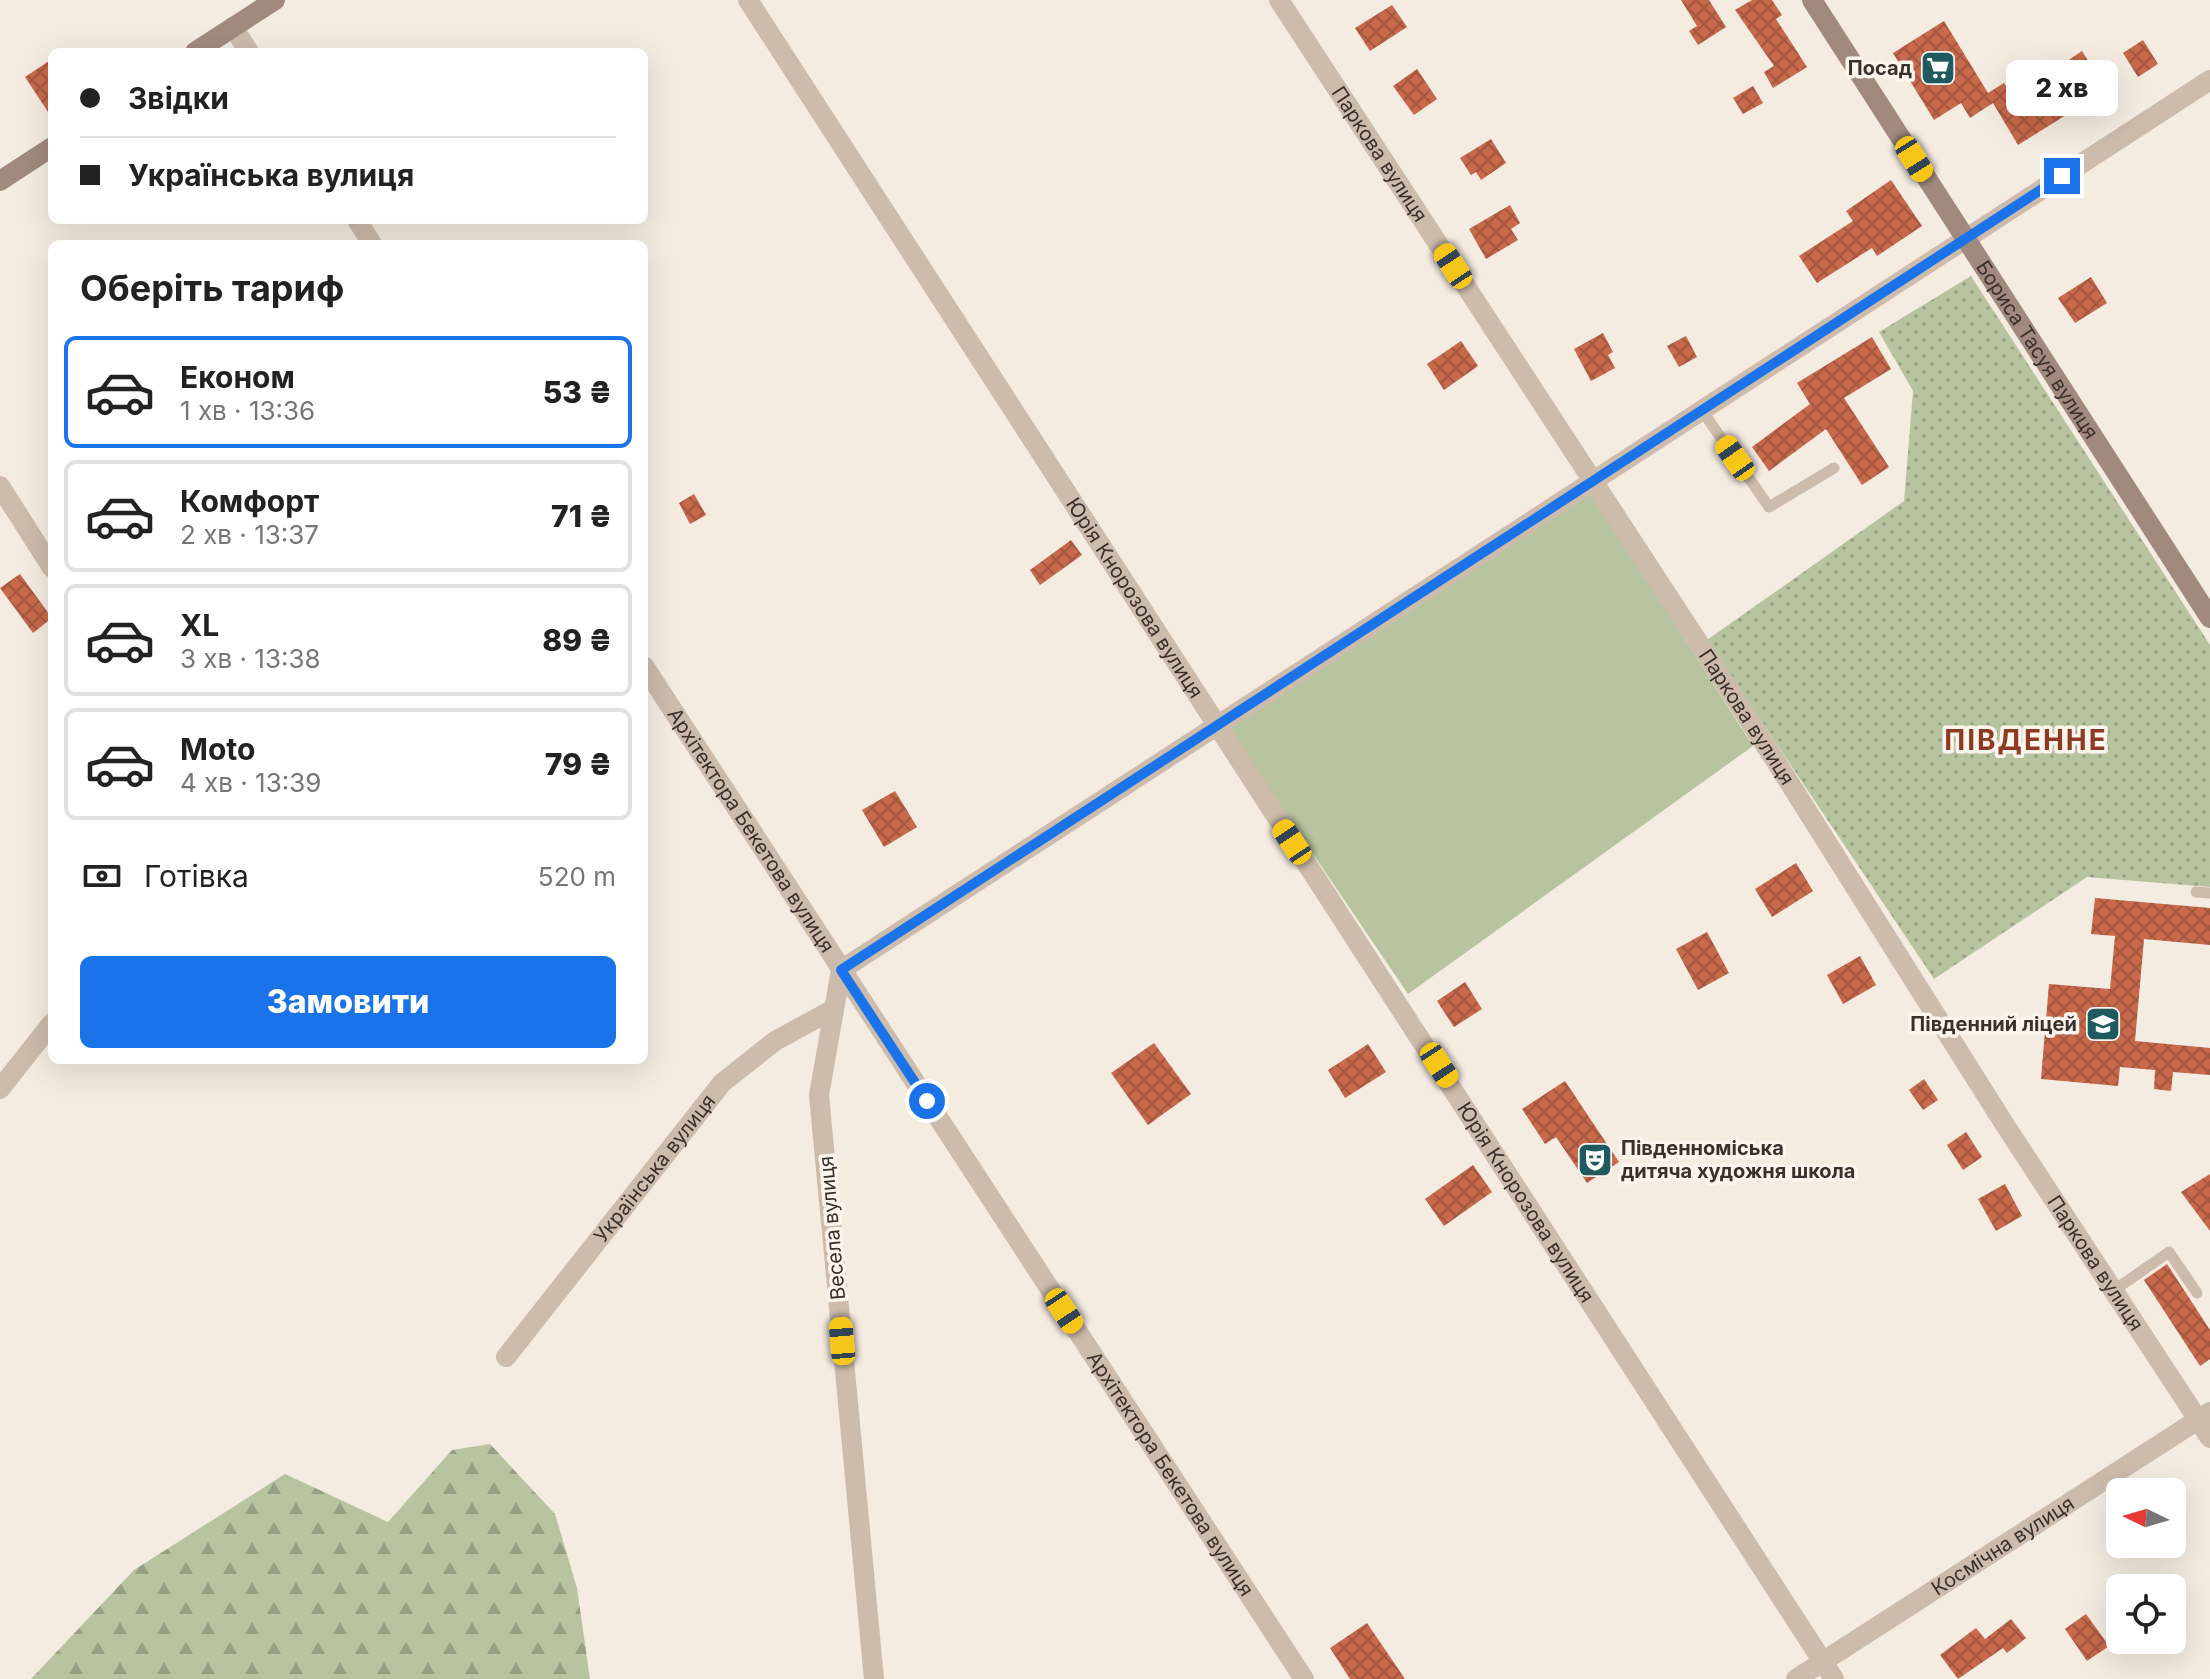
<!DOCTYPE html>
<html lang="uk">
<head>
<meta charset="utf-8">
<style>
  :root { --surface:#fff; --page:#f2f2f2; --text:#222; --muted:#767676; --line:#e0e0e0; --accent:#1a73e8 }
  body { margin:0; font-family:Inter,sans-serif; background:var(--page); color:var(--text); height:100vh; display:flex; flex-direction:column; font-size:30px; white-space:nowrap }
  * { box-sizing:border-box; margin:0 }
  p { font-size:26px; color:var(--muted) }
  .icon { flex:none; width:44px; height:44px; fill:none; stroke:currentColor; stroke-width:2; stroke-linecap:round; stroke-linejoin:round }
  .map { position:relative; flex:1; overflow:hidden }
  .sheet { position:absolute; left:48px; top:240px; width:600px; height:824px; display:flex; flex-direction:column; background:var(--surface); border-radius:12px; box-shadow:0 8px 32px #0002 }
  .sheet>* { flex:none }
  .top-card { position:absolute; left:48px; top:48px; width:600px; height:176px; border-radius:12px; box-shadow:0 8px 32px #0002; display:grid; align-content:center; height:176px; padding:0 32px; background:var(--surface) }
  .needle { width:52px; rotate:275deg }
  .controls { position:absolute; left:2106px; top:1478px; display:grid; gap:16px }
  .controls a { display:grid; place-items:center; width:80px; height:80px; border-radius:12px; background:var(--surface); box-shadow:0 8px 32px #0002; font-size:40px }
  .end { position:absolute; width:36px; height:36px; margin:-18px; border:10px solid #1a73e8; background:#fff; box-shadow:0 0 0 4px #fff }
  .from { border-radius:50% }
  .bubble { position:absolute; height:56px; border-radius:12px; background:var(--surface); box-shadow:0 8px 32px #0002; font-size:26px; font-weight:800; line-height:56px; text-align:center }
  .car { position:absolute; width:24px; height:48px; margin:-24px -12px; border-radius:10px; box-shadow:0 0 6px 2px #0007; background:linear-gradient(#f5c518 24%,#345 0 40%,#f5c518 0 76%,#345 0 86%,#f5c518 0) }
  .top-card b { display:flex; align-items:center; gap:28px; height:76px; font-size:30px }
  .top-card b+b { border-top:2px solid var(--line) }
  .top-card i { width:20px; height:20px; background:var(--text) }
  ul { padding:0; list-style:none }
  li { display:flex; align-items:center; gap:24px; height:112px; margin:0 16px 12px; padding:0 16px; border:4px solid var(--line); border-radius:12px }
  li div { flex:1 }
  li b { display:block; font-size:30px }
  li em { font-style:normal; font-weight:800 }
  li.selected { border-color:var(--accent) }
  li>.icon { width:72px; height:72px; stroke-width:1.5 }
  h2 { padding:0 32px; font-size:36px; line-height:96px }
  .pay { display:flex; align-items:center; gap:20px; height:88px; padding:0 32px; font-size:30px }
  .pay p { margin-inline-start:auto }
  .primary-button { display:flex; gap:16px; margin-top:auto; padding:16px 32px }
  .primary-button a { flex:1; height:92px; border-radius:12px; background:var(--accent); color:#fff; font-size:32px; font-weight:800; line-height:92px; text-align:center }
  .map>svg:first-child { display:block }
</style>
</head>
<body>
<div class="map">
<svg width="2210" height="1679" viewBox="0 0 2210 1679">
  <defs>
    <pattern id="forest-firs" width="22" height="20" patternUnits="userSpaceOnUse" patternTransform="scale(2)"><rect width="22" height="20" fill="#b8c4a0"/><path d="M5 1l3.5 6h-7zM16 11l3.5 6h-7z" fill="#97a083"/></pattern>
    <pattern id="park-dots" width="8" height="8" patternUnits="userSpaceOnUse" patternTransform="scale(2)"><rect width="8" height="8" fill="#b8c4a0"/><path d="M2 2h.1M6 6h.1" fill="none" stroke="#97a083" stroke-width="1.8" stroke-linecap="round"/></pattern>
    <pattern id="building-cross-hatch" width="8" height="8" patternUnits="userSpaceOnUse" patternTransform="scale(2)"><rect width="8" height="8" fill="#c8694b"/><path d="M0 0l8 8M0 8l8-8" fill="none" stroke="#a4573f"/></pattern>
  </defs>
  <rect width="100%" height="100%" fill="#f4ebe1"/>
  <path fill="url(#forest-firs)" d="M490 1444 555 1514 577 1588 590 1679H31L134 1570 285 1474 388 1522 452 1450Z"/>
  <path fill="url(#park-dots)" d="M1971 276 2210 645V887L2087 877 1934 979 1707 640 1904 501 1913 391 1879 332Z"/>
  <path fill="#b8c4a0" d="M1590 492 1753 746 1408 994 1227 727Z"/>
  <g fill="url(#building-cross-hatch)">
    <path d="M1681 0H1709L1726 27 1698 45 1689 31 1697 26Z"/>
    <path d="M1752 0H1772L1782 15 1776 19 1807 67 1773 88 1764 72 1774 66 1735 10Z"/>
    <path d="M1392 5 1407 27 1370 51 1355 28Z"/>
    <path d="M1944 21 1988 93 2004 83 2013 98 2082 51 2106 90 2018 145 1993 103 1970 118 1961 103 1934 120 1893 53Z"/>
    <path d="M2143 40 2158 64 2138 77 2123 53Z"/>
    <path d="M52 59V118L25 77Z"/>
    <path d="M1417 69 1437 99 1414 115 1393 86Z"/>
    <path d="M1753 86 1763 103 1743 114 1733 98Z"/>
    <path d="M1491 139 1506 163 1481 180 1476 172 1471 175 1460 158Z"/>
    <path d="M1891 180 1922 226 1877 256 1872 248 1817 283 1799 256 1853 221 1846 211Z"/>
    <path d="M1510 205 1520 223 1511 229 1518 240 1486 259 1469 229Z"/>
    <path d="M2091 277 2107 303 2075 323 2058 298Z"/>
    <path d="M1603 333 1613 352 1608 355 1615 368 1591 381 1574 349Z"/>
    <path d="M1686 336 1697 357 1679 367 1667 346Z"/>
    <path d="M1872 337 1891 369 1844 398 1889 467 1862 485 1826 429 1769 471 1752 447 1810 404 1797 383Z"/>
    <path d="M1461 341 1478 366 1444 390 1427 364Z"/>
    <path d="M694 494 706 515 690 524 679 503Z"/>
    <path d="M1071 540 1082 555 1040 585 1030 570Z"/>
    <path d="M20 574 52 618 33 633 0 588Z"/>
    <path d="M895 791 917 827 884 847 862 810Z"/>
    <path d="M1796 863 1813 891 1772 917 1755 889Z"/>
    <path d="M2095 898 2210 908V945L2144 939 2135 1041 2210 1048V1075L2173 1072 2171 1091 2154 1089 2155 1070 2120 1067 2118 1086 2041 1079 2049 984 2110 989 2115 936 2091 934Z"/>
    <path d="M1707 932 1729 973 1698 990 1676 949Z"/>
    <path d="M1860 956 1876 985 1843 1004 1827 975Z"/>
    <path d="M1465 982 1482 1009 1454 1027 1437 1001Z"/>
    <path d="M1154 1043 1191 1094 1148 1125 1111 1073Z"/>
    <path d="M1368 1044 1386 1072 1345 1098 1328 1070Z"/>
    <path d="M1924 1079 1938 1100 1923 1110 1909 1090Z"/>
    <path d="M1565 1081 1619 1162 1587 1183 1556 1137 1545 1144 1522 1109Z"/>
    <path d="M1966 1132 1982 1157 1963 1170 1947 1145Z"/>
    <path d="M1473 1165 1492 1192 1444 1226 1425 1199Z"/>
    <path d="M2210 1174V1231L2181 1192Z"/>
    <path d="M2005 1184 2022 1216 1996 1231 1978 1199Z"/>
    <path d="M2167 1264 2210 1330V1359L2200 1366 2144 1280Z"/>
    <path d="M2086 1614 2109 1646 2087 1661 2065 1629Z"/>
    <path d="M2011 1619 2026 1638 2007 1653 2003 1648 1958 1679 1940 1655 1976 1628 1985 1639Z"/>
    <path d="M1367 1623 1405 1679H1350L1330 1648Z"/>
  </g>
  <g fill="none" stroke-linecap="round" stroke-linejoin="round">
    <g stroke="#cdbbac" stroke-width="11">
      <path d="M1701 409 1769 507 1834 468"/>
      <path d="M2196 892 2210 893"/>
      <path d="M2113 1291 2169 1252 2197 1293"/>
    </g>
    <g stroke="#cdbbac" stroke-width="20">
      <path id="s1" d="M748 0 1834 1679"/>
      <path id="s2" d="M1279 0 1775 760 2005 1125 2210 1438"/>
      <path d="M233 27 249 52"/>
      <path d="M357 220 372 244"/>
      <path d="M0 486 52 568"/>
      <path id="s3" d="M644 666 1304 1679"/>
      <path d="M0 1089 52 1023"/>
      <path id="s4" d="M506 1357 722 1083 775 1041 832 1010"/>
      <path d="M874 1679 819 1095 841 970 2210 80"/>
      <path id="s5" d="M1796 1679 2210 1412"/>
    </g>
    <g stroke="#a18a7d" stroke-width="20">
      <path id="s6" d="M1812 0 2210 618"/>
      <path d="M195 52 275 0"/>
      <path d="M0 181 52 147"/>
    </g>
  </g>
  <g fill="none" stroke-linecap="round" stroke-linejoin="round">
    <path stroke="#1a73e8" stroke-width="10" d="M927 1101 841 970 2062 176"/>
  </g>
  <defs>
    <g id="supermarket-square" transform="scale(1.8)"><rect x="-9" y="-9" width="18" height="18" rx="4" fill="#1f5a5e" stroke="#fbf5ee"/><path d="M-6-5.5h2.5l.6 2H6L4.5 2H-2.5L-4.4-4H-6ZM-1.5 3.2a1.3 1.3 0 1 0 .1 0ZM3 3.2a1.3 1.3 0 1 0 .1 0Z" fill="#fff"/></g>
    <g id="school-square" transform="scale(1.8)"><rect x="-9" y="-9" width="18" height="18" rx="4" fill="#1f5a5e" stroke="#fbf5ee"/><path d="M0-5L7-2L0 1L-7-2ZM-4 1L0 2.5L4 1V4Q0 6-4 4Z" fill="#fff"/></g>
    <g id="theatre-square" transform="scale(1.8)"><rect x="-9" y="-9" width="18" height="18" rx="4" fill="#1f5a5e" stroke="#fbf5ee"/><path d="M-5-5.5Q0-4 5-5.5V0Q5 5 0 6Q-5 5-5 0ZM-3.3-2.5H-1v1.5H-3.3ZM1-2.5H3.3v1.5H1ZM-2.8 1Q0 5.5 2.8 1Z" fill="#fff"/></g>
  </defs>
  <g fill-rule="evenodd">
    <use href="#supermarket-square" x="1938" y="68"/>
    <use href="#school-square" x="2103" y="1024"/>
    <use href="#theatre-square" x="1595" y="1160"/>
  </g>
  <g text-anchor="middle" stroke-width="7" stroke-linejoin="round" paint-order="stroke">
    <g font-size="20" font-weight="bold" fill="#3b302b" stroke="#fbf5ee" text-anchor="end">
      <text x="1912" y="75">Посад</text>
      <text x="2077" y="1031">Південний ліцей</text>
      <text x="1621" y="1155" text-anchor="start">Південноміська<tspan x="1621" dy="23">дитяча художня школа</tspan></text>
    </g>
    <g font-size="20" fill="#3b302b" stroke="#fbf5ee">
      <text dy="7" stroke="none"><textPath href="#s2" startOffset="184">Паркова вулиця</textPath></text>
      <text dy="7" stroke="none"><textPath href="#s6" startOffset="416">Бориса Тасуя вулиця</textPath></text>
      <text dy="7" stroke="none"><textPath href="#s1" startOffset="712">Юрія Кнорозова вулиця</textPath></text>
      <text dy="7" stroke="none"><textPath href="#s2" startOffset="856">Паркова вулиця</textPath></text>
      <text dy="7" stroke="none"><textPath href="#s3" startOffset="196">Архітектора Бекетова вулиця</textPath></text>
      <text dy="7" stroke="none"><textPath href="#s4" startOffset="240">Українська вулиця</textPath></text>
      <text dy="7" stroke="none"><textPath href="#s1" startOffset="1432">Юрія Кнорозова вулиця</textPath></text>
      <text transform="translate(832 1228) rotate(-95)" y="7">Весела вулиця</text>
      <text dy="7" stroke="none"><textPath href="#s2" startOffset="1504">Паркова вулиця</textPath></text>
      <text dy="7" stroke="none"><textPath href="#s3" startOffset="964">Архітектора Бекетова вулиця</textPath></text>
      <text dy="7" stroke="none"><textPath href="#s5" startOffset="246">Космічна вулиця</textPath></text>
    </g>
    <g font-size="28" font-weight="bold" letter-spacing="2" fill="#8c3b22" stroke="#fbf5ee">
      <text x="2026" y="750">ПІВДЕННЕ</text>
    </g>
  </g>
</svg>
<div class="controls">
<a><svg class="needle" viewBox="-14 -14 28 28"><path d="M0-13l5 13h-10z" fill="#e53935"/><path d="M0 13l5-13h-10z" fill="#767676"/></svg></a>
<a><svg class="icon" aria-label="locate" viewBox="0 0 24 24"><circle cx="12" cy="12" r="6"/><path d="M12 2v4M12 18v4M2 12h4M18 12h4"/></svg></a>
</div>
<i class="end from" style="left:927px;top:1101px"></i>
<i class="end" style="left:2062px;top:176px"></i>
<div class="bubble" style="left:2006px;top:60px;width:112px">2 хв</div>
<i class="car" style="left:1914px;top:159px;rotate:148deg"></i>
<i class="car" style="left:1453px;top:266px;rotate:327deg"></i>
<i class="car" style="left:1735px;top:458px;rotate:325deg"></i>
<i class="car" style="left:1292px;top:842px;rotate:326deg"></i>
<i class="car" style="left:1439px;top:1065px;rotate:147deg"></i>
<i class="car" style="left:1064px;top:1311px;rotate:147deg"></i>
<i class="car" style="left:842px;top:1341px;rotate:355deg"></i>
<div class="top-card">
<b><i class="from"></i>Звідки</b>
<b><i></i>Українська вулиця</b>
</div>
<section class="sheet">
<h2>Оберіть тариф</h2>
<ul>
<li class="selected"><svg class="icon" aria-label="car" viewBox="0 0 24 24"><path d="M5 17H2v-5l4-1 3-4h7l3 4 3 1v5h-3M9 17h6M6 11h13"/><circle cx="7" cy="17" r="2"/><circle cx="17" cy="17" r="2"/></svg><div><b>Економ</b><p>1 хв · 13:36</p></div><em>53 ₴</em></li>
<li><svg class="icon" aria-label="car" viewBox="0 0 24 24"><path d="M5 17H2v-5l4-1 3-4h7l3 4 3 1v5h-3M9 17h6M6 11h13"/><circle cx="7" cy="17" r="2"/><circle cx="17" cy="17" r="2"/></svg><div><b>Комфорт</b><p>2 хв · 13:37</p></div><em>71 ₴</em></li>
<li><svg class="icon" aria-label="car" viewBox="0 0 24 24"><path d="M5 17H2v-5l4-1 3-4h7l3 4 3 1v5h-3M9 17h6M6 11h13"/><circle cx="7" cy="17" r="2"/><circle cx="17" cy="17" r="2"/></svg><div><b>XL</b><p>3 хв · 13:38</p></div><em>89 ₴</em></li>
<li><svg class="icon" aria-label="car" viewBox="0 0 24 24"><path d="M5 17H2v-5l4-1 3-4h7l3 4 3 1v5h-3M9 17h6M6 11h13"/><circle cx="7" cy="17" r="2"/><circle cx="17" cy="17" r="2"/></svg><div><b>Moto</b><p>4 хв · 13:39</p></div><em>79 ₴</em></li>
</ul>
<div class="pay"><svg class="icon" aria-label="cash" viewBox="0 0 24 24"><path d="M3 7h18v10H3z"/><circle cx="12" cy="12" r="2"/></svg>Готівка<p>520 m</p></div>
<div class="primary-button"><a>Замовити</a></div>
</section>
</div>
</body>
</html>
